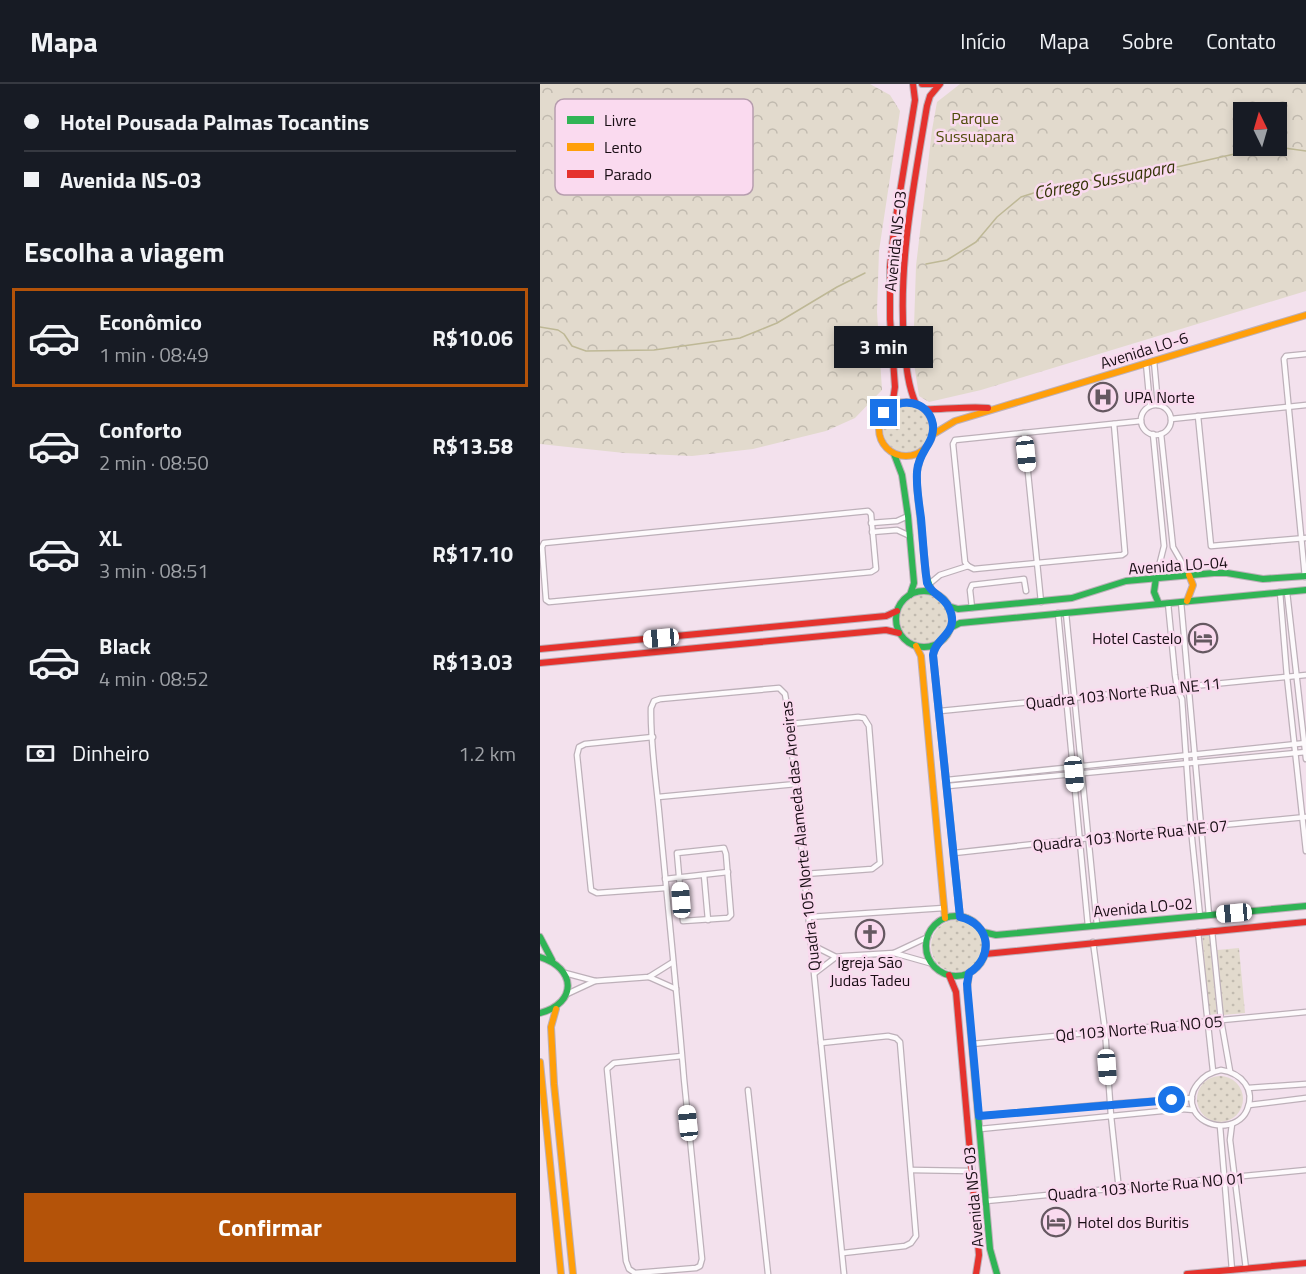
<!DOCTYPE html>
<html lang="pt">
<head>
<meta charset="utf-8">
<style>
  :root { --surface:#171b24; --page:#20242c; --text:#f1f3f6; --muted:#9ea1a6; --line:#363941; --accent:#b45309 }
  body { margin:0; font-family:"Titillium Web",sans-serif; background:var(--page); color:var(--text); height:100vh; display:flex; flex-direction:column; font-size:22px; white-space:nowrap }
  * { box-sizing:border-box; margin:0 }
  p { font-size:20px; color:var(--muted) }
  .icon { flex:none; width:33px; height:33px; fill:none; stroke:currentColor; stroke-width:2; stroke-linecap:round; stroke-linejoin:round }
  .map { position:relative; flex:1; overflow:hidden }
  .drawer { display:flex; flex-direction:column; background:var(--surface); width:540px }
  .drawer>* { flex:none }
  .guide { display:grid; align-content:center; height:132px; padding:0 24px; background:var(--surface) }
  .needle { width:39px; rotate:355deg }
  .buttons { position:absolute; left:693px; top:18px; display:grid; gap:12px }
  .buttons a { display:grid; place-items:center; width:54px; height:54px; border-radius:0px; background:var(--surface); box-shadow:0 3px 9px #0003; font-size:30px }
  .end { position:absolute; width:27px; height:27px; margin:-14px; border:8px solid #1a73e8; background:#fff; box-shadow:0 0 0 3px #fff }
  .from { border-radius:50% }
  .bubble { position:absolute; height:42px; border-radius:0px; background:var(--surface); box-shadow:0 3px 9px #0003; font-size:20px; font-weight:700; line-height:42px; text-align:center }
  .car { position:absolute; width:18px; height:36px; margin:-18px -9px; border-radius:8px; box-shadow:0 0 4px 2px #0007; background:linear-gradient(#fff 24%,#345 0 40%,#fff 0 76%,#345 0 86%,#fff 0) }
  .guide b { display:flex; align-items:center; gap:21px; height:57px; font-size:22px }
  .guide b+b { border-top:2px solid var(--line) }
  .guide i { width:15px; height:15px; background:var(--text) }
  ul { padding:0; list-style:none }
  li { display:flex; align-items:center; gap:18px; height:99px; margin:0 12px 9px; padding:0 12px; border:3px solid transparent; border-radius:0px }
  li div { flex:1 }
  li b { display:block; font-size:22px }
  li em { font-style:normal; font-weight:700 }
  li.active { border-color:var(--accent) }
  li>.icon { width:54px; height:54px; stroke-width:1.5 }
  h2 { padding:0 24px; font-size:27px; line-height:72px }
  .pay { display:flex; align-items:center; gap:15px; height:66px; padding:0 24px; font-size:22px }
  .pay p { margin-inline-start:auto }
  .button { display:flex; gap:12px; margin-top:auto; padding:12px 24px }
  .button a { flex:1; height:69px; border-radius:0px; background:var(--accent); color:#fff; font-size:24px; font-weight:700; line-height:69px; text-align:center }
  header { display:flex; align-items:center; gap:36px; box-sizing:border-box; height:84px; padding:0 30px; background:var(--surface); border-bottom:2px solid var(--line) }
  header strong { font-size:28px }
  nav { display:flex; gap:33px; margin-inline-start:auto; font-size:21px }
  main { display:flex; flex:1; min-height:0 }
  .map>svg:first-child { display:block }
</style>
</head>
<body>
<header>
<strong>Mapa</strong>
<nav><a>Início</a><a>Mapa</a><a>Sobre</a><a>Contato</a></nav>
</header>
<main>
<section class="drawer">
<div class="guide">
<b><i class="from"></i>Hotel Pousada Palmas Tocantins</b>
<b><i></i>Avenida NS-03</b>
</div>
<h2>Escolha a viagem</h2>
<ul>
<li class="active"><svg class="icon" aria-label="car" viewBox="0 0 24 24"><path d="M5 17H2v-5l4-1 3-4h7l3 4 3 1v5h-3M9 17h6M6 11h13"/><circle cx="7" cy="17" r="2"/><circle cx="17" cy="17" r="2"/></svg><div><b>Econômico</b><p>1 min · 08:49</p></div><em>R$10.06</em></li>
<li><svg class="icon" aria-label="car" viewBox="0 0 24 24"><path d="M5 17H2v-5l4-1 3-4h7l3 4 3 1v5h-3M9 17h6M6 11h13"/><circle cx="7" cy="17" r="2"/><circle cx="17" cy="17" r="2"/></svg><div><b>Conforto</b><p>2 min · 08:50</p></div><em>R$13.58</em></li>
<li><svg class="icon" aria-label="car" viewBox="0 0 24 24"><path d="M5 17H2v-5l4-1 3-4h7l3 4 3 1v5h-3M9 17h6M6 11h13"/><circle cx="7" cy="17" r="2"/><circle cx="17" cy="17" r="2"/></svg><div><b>XL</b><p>3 min · 08:51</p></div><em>R$17.10</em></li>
<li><svg class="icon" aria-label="car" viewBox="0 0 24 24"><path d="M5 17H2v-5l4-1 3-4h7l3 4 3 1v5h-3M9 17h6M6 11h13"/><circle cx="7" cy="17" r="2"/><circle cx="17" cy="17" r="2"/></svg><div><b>Black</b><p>4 min · 08:52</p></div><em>R$13.03</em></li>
</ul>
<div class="pay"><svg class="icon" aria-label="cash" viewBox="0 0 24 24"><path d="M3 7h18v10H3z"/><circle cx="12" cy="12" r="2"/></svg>Dinheiro<p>1.2 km</p></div>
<div class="button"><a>Confirmar</a></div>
</section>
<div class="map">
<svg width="766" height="1190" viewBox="0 0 766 1190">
  <defs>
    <pattern id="grass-dots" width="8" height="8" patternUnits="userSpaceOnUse" patternTransform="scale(1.5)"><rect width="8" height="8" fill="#e2dacd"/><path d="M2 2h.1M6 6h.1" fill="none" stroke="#c1baaf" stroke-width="1.8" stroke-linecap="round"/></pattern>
    <pattern id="forest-crowns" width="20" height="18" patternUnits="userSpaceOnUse" patternTransform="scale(1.5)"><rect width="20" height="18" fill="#e2dacd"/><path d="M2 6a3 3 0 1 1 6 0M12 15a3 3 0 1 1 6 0" fill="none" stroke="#c1baaf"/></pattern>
  </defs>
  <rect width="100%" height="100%" fill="#f3e1ed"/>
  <g fill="url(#grass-dots)">
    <circle cx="366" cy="345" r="23"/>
    <circle cx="384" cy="535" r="24"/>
    <circle cx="417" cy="862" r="26"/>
    <path d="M669 848 677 930 669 931 662 849Z"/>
    <path d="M699 864 705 929 683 931 677 866Z"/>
    <circle cx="680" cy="1015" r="23"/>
  </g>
  <g fill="url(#forest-crowns)" fill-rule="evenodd">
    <path d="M0 0H330L350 11 360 27 339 167 337 228 342 306 315 334 286 347 213 365 152 372 84 369 0 360Z"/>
    <path d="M420 0H766V207L441 306 389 318 379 312 373 273 376 182 392 46 397 18ZM704 28H736V62H704Z"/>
  </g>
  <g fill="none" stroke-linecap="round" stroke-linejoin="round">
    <g stroke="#beb896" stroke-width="1.5">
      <path d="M386 180 407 176 436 158 457 133 481 113 522 100 619 87 730 62 766 67"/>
      <path d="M0 243 18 246 24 250 32 262 46 267 114 266 200 254 237 239 297 203 325 189"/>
    </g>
    <g stroke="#bdb0b9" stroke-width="7">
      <g id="street">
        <path d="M614 277 618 321"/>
        <path d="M606 279 610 322"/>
        <circle cx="616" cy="336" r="15"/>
        <path d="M658 332 671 462 766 454"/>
        <path d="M631 335 766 321"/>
        <path d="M484 349 501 518"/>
        <path d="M613 350 624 462 616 494"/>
        <path d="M621 350 633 463 649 491"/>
        <path d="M328 427 331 430 336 485 331 488 9 518 6 516 2 463 4 459Z"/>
        <path d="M331 439 357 437 368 432"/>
        <path d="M332 448 357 446 370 452"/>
        <path d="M428 482 425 478 413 360 415 356 601 337"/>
        <path d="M428 482 434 485 582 471 585 469 574 340"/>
        <path d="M765 493 744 275 746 272 766 270"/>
        <path d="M388 501 400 491 428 482"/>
        <path d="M740 508 747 593 766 767"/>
        <path d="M747 508 766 675"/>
        <path d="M641 518 669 831"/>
        <path d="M628 519 635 591 637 604 642 615 651 745 660 832"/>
        <path d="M432 524 430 506 432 501 484 495 486 507"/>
        <path d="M518 529 548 842"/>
        <path d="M526 529 557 841"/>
        <path d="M400 627 766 591"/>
        <path d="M250 640 318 633 324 634 329 642 340 779 332 785 265 790"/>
        <path d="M113 653 45 660 39 663 37 671 51 806 57 809 126 804"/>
        <path d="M407 696 766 659"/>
        <path d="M408 702 766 668"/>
        <path d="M118 713 256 700"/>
        <path d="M184 764 186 770 191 831 188 834 143 837 137 769Z"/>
        <path d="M414 769 549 754 766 733"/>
        <path d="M164 791 168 836"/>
        <path d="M125 795 188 788"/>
        <path d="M269 833 404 824"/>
        <path d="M672 847 681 936 690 987"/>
        <path d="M658 848 673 987"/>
        <path d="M553 858 565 946 571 1032 579 1106"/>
        <path d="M272 861 296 873"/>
        <path d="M354 869 388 853"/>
        <path d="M25 889 55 897 109 893 133 878"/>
        <path d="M275 889 296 873 304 872 354 869 393 880"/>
        <path d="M109 893 136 905"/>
        <path d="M27 910 55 897"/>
        <path d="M281 959 348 952 356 954 360 958 376 1152 371 1159 365 1162 303 1169"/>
        <path d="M432 960 766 928"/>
        <path d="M142 972 74 979 67 985 86 1177 89 1185 95 1189 156 1184 160 1182 162 1175 144 995C137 909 128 824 120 738 117 702 110 660 111 624L114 617 120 615 239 604 245 610 248 628 304 1190"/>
        <path d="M681 986C701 989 716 1005 707 1026 698 1047 664 1046 654 1026 645 1006 664 989 681 986Z"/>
        <path d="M708 1004 766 1000"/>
        <path d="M208 1006 228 1190"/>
        <path d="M709 1021 766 1014"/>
        <path d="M439 1032 570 1020 652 1014"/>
        <path d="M692 1040 690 1056 706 1185"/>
        <path d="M680 1042 692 1186"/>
        <path d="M440 1045 642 1025 654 1026"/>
        <path d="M371 1086 431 1087"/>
        <path d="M446 1117 766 1086"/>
      </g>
    </g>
    <g stroke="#bdb0b9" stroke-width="8">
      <g id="fast">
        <path d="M382 367 377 387V402L386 491 392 508"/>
        <path d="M354 370 362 391 368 432 374 499 370 511"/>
        <path d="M616 494 614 508 619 520"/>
        <circle cx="384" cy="535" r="28"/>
        <path d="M408 522 418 525 532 514 586 497 674 489H687L723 495 766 492"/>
        <path d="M410 544 420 539 766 506"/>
        <circle cx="416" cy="862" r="30"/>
        <path d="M443 848 456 851 766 822"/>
        <path d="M0 853 12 876"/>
        <path d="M0 873C36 884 38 919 0 929"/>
        <path d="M429 889 427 906 450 1165 457 1190"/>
      </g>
    </g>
    <g stroke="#bdb0b9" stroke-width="8">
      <g id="slow">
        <circle cx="366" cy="345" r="27"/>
        <path d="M392 351 415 337 766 231"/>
        <path d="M647 517 653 501 649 491"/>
        <path d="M376 562 381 572 405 834"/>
        <path d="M16 925 11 943 14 1000 33 1190"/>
        <path d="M0 978 21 1190"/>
      </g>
    </g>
    <g stroke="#bdb0b9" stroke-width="8">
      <g id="jam">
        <path d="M382 0H395"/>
        <path d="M376 320C367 300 366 278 364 257 358 178 374 100 387 22L390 12 400 0"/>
        <path d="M352 322 355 303 350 235V183L354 145 375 16 373 0"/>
        <path d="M384 325C406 326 426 322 448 324"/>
        <path d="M397 560 393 571 420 833"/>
        <path d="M0 565 346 532 357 527"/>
        <path d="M0 579 346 546 359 549"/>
        <path d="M445 870 766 838"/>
        <path d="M409 891 416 908 439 1171 436 1190"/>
        <path d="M647 1190 766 1179"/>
      </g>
    </g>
    <use href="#street" stroke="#fdfafc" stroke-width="4.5"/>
    <use href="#fast" stroke="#30b455" stroke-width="6"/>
    <use href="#slow" stroke="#ff9f0a" stroke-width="6"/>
    <use href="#jam" stroke="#e5322d" stroke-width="6"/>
  </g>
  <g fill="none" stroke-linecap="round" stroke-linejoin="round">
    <path stroke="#1a73e8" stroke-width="8" d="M344 329C359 312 389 316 393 341 395 359 378 368 377 388 376 403 379 419 381 434 383 456 384 478 387 499 392 511 404 512 409 524 421 549 395 553 393 571L420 833C451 840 454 873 429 889L427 900 439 1032 632 1016"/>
  </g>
  <defs>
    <g id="hospital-ring" transform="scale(1.5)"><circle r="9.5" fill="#fadaef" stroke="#655861" stroke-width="1.5"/><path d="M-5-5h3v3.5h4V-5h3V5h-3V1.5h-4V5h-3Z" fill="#655861"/></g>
    <g id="hotel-ring" transform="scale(1.5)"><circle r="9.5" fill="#fadaef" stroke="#655861" stroke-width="1.5"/><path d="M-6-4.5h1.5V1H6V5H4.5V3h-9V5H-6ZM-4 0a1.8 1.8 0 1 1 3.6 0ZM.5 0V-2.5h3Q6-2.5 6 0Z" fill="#655861"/></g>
    <g id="church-ring" transform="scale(1.5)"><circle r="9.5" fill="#fadaef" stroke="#655861" stroke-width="1.5"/><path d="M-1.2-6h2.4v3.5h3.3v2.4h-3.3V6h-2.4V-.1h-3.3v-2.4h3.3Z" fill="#655861"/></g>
  </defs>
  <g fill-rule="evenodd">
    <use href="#hospital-ring" x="563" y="313"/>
    <use href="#hotel-ring" x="663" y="554"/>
    <use href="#church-ring" x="330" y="850"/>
    <use href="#hotel-ring" x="516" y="1138"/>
  </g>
  <g text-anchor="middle" stroke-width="5" stroke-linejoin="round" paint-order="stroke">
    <g font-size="16" fill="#4e4b09" stroke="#fadaef">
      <text x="435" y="40">Parque<tspan x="435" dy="18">Sussuapara</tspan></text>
    </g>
    <g font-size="16" fill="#190e15" stroke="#fadaef">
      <text transform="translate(355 157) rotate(-84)" y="6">Avenida NS-03</text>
      <text transform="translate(604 266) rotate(-17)" y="6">Avenida LO-6</text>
      <text transform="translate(638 481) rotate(-4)" y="6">Avenida LO-04</text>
      <text transform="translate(583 609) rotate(-6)" y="6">Quadra 103 Norte Rua NE 11</text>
      <text transform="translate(590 751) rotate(-6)" y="6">Quadra 103 Norte Rua NE 07</text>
      <text transform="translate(260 752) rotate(-96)" y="6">Quadra 105 Norte Alameda das Aroeiras</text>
      <text transform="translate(603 823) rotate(-5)" y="6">Avenida LO-02</text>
      <text transform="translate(599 944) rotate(-5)" y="6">Qd 103 Norte Rua NO 05</text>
      <text transform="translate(606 1102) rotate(-5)" y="6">Quadra 103 Norte Rua NO 01</text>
      <text transform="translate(433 1113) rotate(-95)" y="6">Avenida NS-03</text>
    </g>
    <g font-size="16" fill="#190e15" stroke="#fadaef" text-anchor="start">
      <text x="584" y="319">UPA Norte</text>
      <text x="642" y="560" text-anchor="end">Hotel Castelo</text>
      <text x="330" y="884" text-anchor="middle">Igreja São<tspan x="330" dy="18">Judas Tadeu</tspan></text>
      <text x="537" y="1144">Hotel dos Buritis</text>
    </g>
    <g font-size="18" font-style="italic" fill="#373509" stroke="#fadaef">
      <text transform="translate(564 96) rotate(-11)" y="6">Córrego Sussuapara</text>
    </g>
  </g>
  <rect x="15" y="15" width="198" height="96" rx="9" fill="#fadaef" stroke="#b69dae" stroke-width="1.5"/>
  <rect x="27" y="32" width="27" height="8" fill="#30b455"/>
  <rect x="27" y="59" width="27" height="8" fill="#ff9f0a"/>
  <rect x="27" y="86" width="27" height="8" fill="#e5322d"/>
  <g font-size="16" fill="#190e15">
    <text x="64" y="42">Livre</text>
    <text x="64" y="69">Lento</text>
    <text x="64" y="96">Parado</text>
  </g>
</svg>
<div class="buttons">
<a><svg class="needle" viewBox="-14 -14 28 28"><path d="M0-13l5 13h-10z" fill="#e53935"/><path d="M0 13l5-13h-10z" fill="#9ea1a6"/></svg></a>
</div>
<i class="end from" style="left:632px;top:1016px"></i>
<i class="end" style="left:344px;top:329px"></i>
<div class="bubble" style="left:294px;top:242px;width:99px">3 min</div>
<i class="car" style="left:486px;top:370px;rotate:174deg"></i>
<i class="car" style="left:121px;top:554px;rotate:265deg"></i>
<i class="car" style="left:534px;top:690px;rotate:175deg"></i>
<i class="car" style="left:141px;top:816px;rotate:356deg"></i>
<i class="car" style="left:694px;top:829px;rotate:265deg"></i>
<i class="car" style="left:567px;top:983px;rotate:176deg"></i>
<i class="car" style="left:148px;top:1039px;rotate:354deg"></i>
</div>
</main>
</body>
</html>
